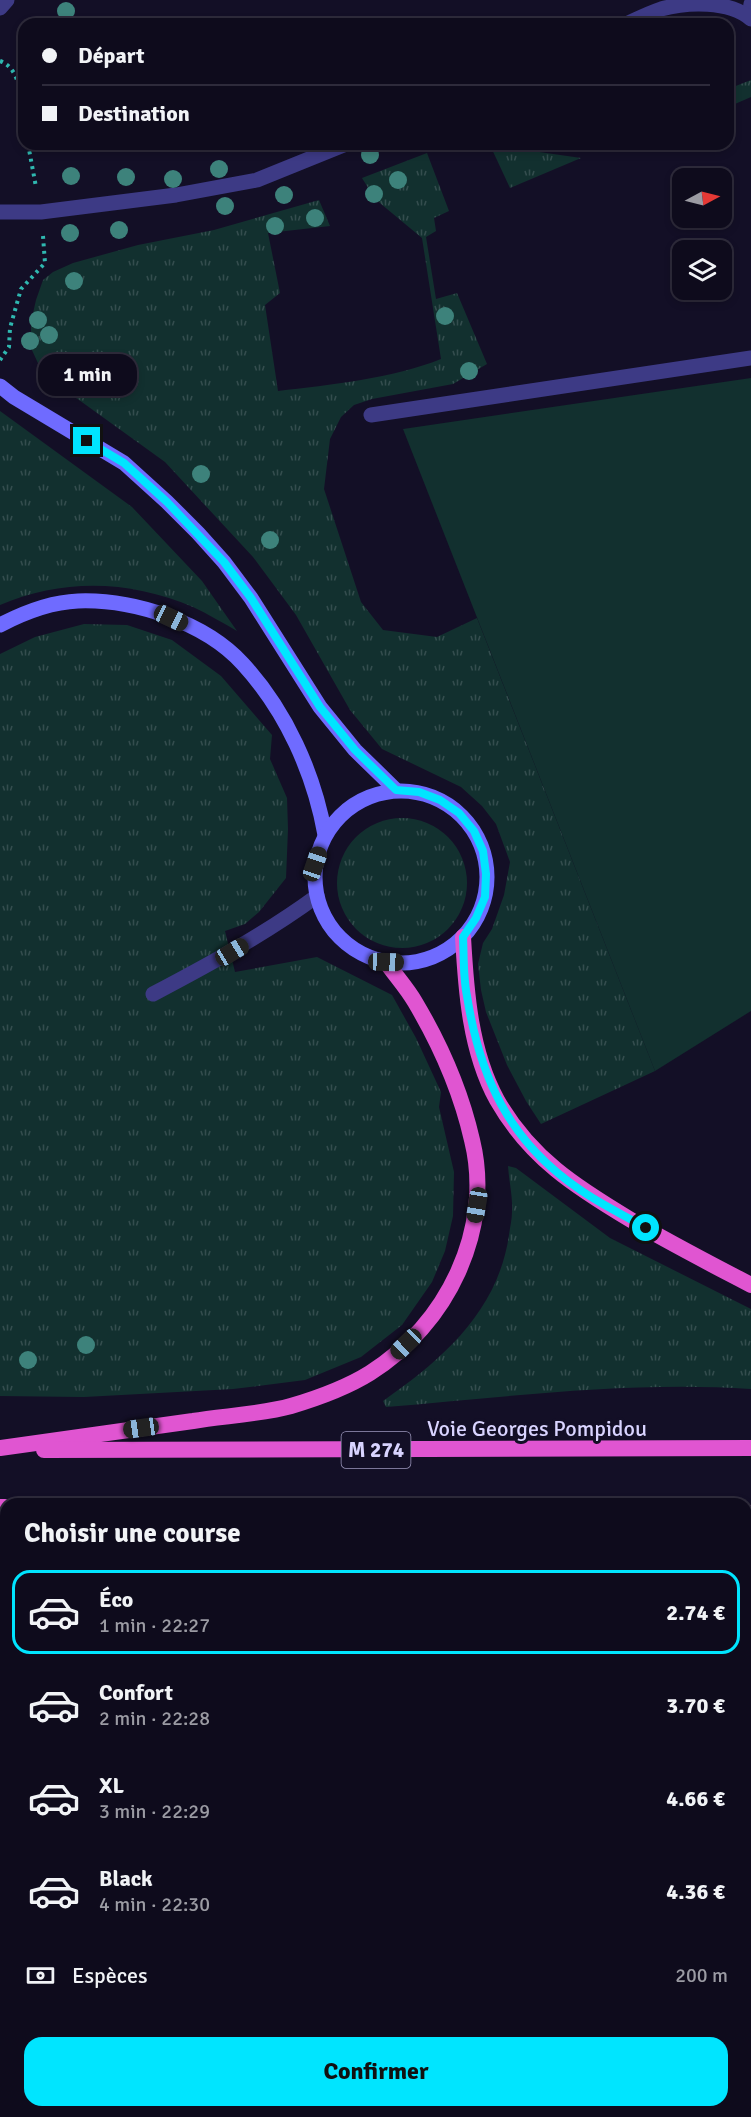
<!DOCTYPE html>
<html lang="fr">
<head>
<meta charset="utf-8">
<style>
  :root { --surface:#0e0b1c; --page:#1c1929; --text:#f1f3f6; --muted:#9b9ba3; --line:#2e2b3b; --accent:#00e5ff }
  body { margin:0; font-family:Signika,sans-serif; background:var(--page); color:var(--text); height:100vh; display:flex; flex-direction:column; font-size:22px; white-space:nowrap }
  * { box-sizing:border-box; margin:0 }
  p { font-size:20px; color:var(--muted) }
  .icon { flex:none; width:33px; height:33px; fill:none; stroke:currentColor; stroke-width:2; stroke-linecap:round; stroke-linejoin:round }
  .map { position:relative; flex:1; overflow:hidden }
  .sheet { position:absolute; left:0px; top:1498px; width:752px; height:620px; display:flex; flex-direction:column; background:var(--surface); border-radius:18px 18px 0 0; box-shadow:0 3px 9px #0003,0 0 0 2px var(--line) }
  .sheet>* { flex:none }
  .top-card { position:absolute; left:18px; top:18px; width:716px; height:132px; border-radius:18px; box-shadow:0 3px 9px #0003,0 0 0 2px var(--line); display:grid; align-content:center; height:132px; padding:0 24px; background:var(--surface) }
  .needle { width:39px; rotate:83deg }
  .controls { position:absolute; left:672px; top:168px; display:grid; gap:12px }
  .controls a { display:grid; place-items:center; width:60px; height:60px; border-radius:12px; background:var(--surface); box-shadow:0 3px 9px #0003,0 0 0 2px var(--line); font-size:30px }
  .end { position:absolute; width:27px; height:27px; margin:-14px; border:8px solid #00e5ff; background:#111; box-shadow:0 0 0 3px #111 }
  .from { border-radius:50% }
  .bubble { position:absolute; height:42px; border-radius:18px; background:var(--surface); box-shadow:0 3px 9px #0003,0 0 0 2px var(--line); font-size:20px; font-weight:700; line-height:42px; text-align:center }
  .car { position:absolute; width:18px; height:36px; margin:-18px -9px; border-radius:8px; box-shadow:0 0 4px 2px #0007; background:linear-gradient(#222 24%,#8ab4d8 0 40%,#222 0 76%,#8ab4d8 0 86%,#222 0) }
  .top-card b { display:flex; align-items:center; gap:21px; height:57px; font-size:22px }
  .top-card b+b { border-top:2px solid var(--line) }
  .top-card i { width:15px; height:15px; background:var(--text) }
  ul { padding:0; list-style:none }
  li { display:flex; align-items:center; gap:18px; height:84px; margin:0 12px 9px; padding:0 12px; border:3px solid transparent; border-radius:18px }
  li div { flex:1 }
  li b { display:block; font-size:22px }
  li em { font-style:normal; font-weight:700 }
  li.selected { border-color:var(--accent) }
  li>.icon { width:54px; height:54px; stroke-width:1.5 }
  h2 { padding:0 24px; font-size:27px; line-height:72px }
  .pay { display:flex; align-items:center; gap:15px; height:66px; padding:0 24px; font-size:22px }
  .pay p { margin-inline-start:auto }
  .cta { display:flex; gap:12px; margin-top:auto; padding:12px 24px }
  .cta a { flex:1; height:69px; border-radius:18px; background:var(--accent); color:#111; font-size:24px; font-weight:700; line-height:69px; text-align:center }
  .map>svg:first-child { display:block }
</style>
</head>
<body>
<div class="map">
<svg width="751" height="2117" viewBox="0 0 751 2117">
  <defs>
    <pattern id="grass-tufts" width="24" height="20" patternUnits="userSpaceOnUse" patternTransform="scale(1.5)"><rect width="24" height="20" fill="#12302f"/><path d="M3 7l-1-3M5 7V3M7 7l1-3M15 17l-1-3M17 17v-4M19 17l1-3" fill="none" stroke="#344d4e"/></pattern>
  </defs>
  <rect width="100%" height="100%" fill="#130f26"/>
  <g fill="url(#grass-tufts)">
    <path d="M751 80V97L728 107V89Z"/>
    <path d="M544 144H618L599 152Z"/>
    <path d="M490 145 581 158 510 188Z"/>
    <path d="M427 153 449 211 434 218 436 231 426 237 436 299 457 293 487 364 453 384 372 399 354 405 341 417 330 439 324 489 361 602 383 630 437 637 477 618 655 1071 541 1124 526 1101 507 1065 486 1012 481 990 478 964 483 943 492 929 504 895 510 862 496 824 482 806 461 787 382 749 350 710 296 615 253 557 165 462 43 374 31 348V322L36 300 43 280 53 272 73 263 138 245 214 230 319 200 330 226 268 233 280 293 265 305 278 391C329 385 394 378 441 359L422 238 375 199 362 178Z"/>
    <path d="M0 411 132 507 202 581 237 631C223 623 208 614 193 607 130 580 63 578 0 605Z"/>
    <path d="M84 624 127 625 172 640 221 676 272 735 270 759 287 798 288 829 286 878 259 912 245 924 225 931 235 972 317 957 392 995 416 1038 441 1092 439 1107 454 1172 453 1216 445 1251 432 1282 402 1325 361 1357 305 1380 233 1389 84 1397 0 1396V654L35 637Z"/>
    <circle cx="402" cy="883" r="65"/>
    <path d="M508 1166 516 1168 610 1238 751 1309V1389C629 1381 508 1397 386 1407L383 1401C443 1359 498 1311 509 1235 510 1227 512 1219 512 1212 513 1197 509 1181 508 1166Z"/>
    <path d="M0 1572 6 1573V2112H316L313 2117H0Z"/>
  </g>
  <path fill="#12302f" d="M751 378V1011L655 1071 403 429Z"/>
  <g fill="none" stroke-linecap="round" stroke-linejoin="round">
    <g stroke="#2fb8b0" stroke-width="4" stroke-dasharray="3 4.5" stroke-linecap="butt">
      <path d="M0 61C22 69 20 100 24 120"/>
      <path d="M28 144 36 187"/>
      <path d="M0 360 9 347 10 328 21 289 45 263 43 236"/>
    </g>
    <g stroke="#3d3a85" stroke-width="15">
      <path d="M749 16 751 4"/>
      <path d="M371 415 751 358"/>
      <path d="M153 994C210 964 265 934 317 896"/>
    </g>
    <g stroke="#3d3a85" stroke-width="15">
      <path d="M626 24C637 19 649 13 661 9 687 2 729 0 751 19"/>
      <path d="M0 212H41L176 195 257 180 346 144"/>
    </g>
    <path stroke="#3d3a85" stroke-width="15" d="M0 8 7 0"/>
    <g stroke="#6f6bff" stroke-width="15">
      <path d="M0 386 14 397 124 463 167 502 198 533 224 562 251 598 320 707 355 750 396 790"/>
      <path d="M0 625C23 613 51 602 78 601 133 599 205 622 243 664 286 711 314 773 325 835"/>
      <circle cx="401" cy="877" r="86"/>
    </g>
    <g stroke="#e055d1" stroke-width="16">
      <path d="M463 937C466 991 470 1051 497 1100 530 1158 576 1187 631 1220 670 1243 711 1264 751 1285"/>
      <path d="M0 1448C64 1439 128 1430 193 1421 223 1416 263 1414 291 1406 318 1398 346 1388 370 1373 447 1325 494 1229 472 1140 461 1092 440 1044 415 1002 407 988 395 975 386 962"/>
      <path d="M44 1450 751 1448"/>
      <path d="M0 1507H6"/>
      <path d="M746 1514 751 1513"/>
      <path d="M746 1657 751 1652"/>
      <path d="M353 2117 356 2112"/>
      <path d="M389 2117 392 2112"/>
    </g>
  </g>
  <g fill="#3d827b">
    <circle cx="66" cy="11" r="9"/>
    <circle cx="370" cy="155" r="9"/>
    <circle cx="219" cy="169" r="9"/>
    <circle cx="71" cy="176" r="9"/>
    <circle cx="126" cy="177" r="9"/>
    <circle cx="173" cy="179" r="9"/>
    <circle cx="398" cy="180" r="9"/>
    <circle cx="374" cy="194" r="9"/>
    <circle cx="284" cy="195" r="9"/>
    <circle cx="225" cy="206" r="9"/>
    <circle cx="315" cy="218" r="9"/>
    <circle cx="275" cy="226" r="9"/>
    <circle cx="119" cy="230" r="9"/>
    <circle cx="70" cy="233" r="9"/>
    <circle cx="74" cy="281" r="9"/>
    <circle cx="445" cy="316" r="9"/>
    <circle cx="38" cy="320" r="9"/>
    <circle cx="49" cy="335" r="9"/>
    <circle cx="30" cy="341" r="9"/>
    <circle cx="469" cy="371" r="9"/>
    <circle cx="201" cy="474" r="9"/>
    <circle cx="270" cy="540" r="9"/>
    <circle cx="86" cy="1345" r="9"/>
    <circle cx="28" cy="1360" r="9"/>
  </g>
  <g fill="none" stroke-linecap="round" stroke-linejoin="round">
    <path stroke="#00e5ff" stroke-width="8" d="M87 441 124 463 167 502 224 562 251 598 320 707 355 750 396 790 419 792 440 800 459 813 474 831 483 851 486 874 485 897 476 918 463 937C464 956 463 977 467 996 480 1078 509 1141 579 1189 600 1204 624 1215 646 1228"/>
  </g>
  <g text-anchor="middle" stroke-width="6" stroke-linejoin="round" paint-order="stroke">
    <rect fill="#130f26" stroke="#9e99be" stroke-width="1.5" x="341.5" y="1432" width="69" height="36" rx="4.5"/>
    <g font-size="21" font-weight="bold" fill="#d9d4ff">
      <text x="376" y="1457">M 274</text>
    </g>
    <g font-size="22" fill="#d9d4ff" stroke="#130f26">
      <text x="537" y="1436">Voie Georges Pompidou</text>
    </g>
  </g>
</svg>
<div class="controls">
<a><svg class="needle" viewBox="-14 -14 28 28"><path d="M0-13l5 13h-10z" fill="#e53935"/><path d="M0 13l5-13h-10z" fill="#9b9ba3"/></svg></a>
<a><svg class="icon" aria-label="layers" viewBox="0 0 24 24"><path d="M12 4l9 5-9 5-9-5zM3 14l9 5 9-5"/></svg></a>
</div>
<i class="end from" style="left:646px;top:1228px"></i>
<i class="end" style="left:87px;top:441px"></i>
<div class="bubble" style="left:38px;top:354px;width:99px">1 min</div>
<i class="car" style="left:171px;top:618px;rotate:115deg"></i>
<i class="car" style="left:315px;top:864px;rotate:19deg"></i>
<i class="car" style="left:232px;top:952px;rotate:59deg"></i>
<i class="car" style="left:386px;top:962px;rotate:92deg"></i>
<i class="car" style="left:477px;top:1205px;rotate:189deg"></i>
<i class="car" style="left:406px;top:1344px;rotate:226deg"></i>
<i class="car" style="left:141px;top:1428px;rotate:262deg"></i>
<div class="top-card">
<b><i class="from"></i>Départ</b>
<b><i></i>Destination</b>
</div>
<section class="sheet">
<h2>Choisir une course</h2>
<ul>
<li class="selected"><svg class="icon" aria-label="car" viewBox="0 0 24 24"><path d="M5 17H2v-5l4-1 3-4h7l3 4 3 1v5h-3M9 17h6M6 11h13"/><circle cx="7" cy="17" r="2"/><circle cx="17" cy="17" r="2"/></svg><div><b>Éco</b><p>1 min · 22:27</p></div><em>2.74 €</em></li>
<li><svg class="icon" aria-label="car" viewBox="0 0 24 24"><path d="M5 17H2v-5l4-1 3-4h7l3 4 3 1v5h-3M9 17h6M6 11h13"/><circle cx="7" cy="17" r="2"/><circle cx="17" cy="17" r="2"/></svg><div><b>Confort</b><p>2 min · 22:28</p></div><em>3.70 €</em></li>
<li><svg class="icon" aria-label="car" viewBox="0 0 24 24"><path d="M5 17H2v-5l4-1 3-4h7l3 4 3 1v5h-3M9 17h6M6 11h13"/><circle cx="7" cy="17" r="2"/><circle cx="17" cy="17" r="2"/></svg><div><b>XL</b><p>3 min · 22:29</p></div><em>4.66 €</em></li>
<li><svg class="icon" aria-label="car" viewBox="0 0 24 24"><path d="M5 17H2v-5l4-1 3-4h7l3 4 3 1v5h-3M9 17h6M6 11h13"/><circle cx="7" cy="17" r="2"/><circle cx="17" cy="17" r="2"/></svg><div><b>Black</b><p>4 min · 22:30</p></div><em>4.36 €</em></li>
</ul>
<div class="pay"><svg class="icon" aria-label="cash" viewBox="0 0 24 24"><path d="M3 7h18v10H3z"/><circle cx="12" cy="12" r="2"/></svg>Espèces<p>200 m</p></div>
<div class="cta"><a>Confirmer</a></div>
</section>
</div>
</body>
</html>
